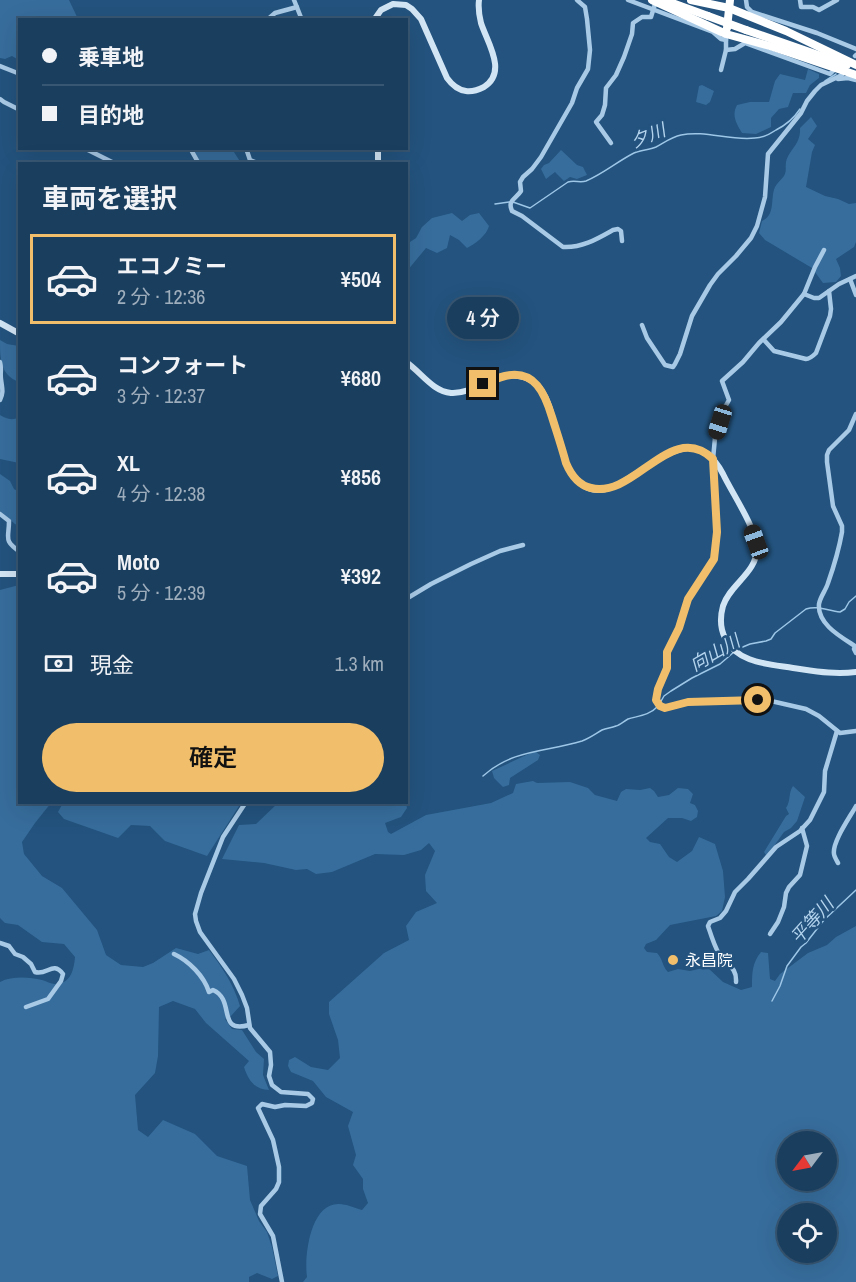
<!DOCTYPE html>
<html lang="ja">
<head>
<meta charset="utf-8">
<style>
  :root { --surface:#1a3e5e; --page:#274967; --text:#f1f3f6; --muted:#9faebc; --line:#385773; --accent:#f1bf6c }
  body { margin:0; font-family:"Archivo Narrow","Noto Sans JP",sans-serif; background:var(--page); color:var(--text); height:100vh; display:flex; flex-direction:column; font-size:22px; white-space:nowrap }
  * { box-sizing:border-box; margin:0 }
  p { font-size:20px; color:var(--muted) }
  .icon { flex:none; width:33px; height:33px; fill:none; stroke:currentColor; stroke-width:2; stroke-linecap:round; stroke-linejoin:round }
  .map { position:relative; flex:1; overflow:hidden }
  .side { position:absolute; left:18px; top:162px; width:390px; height:642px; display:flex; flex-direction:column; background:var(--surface); border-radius:0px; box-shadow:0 6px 24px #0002,0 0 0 2px var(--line) }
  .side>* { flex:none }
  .guide { position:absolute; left:18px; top:18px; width:390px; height:132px; border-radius:0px; box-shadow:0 6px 24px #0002,0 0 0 2px var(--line); display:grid; align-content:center; height:132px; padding:0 24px; background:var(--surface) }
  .needle { width:39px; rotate:238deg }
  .fabs { position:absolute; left:777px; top:1131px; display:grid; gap:12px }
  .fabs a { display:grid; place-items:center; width:60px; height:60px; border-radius:50%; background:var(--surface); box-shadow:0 6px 24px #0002,0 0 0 2px var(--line); font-size:30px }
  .end { position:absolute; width:27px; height:27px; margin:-14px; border:8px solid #f1bf6c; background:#111; box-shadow:0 0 0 3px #111 }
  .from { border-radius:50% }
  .bubble { position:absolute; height:42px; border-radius:21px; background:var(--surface); box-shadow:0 6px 24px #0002,0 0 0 2px var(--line); font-size:20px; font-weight:600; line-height:42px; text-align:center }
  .car { position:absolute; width:18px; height:36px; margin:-18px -9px; border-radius:8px; box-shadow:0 0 4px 2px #0007; background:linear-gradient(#222 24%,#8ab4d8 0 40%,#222 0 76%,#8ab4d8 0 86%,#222 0) }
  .guide b { display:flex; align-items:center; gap:21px; height:57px; font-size:22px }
  .guide b+b { border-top:2px solid var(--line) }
  .guide i { width:15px; height:15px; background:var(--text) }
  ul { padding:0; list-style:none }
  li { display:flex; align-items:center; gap:18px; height:90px; margin:0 12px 9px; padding:0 12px; border:3px solid transparent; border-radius:0px }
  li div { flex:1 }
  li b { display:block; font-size:22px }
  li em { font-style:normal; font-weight:600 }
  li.active { border-color:var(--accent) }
  li>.icon { width:54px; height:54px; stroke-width:1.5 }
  h2 { padding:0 24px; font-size:27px; line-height:72px }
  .pay { display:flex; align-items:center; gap:15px; height:66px; padding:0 24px; font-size:22px }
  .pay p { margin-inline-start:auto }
  .primary-button { display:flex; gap:12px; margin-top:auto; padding:12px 24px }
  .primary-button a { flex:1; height:69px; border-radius:36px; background:var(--accent); color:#111; font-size:24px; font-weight:600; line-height:69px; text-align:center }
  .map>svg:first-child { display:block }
</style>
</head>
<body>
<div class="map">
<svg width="856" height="1282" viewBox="0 0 856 1282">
  <rect width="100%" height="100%" fill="#23537e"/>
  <g fill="#376d9c" fill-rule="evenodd">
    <path d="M0 0H69L78 19 20 20 19 60 12 56 5 59 0 58Z"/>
    <path d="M808 69 819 74V78L810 85 806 93H793L788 107 779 109 771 118V127L756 134 742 133C737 124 731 116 737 105L750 102H769L775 81 780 74 805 80Z"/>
    <path d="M702 85 714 91 710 102 706 105 696 102 699 86Z"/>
    <path d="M811 117 817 126 808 139 815 145 812 152 806 187 825 196 838 199 849 204 856 203V242L854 247 836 259 840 268 841 276 836 282 823 283 812 268 765 240 759 233 762 221C776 215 770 198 775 187 777 183 781 180 784 176 787 170 785 168 786 162 789 149 801 145 800 128Z"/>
    <path d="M190 149H232L241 163H199Z"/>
    <path d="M561 150 577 165 583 167 587 175 577 179 570 177 564 181 555 172 546 179 541 169 544 165 549 163Z"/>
    <path d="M452 213 462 221 470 215 479 213 489 226C487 235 475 244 467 248L459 240 450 235 447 248 437 253 426 248 407 271V244L416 238 422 227 432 218Z"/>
    <path d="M0 340 7 344 19 346V382C0 375 0 358 0 340Z"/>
    <path d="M0 415C7 419 12 421 19 417V463L0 459Z"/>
    <path d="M0 474 10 481 14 489 19 492V526L15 524 0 511Z"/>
    <path d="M19 585 20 802 51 803 35 823 22 842 24 854 42 876 62 888 97 930 106 955 121 965 143 967 153 963 176 948 198 954 209 950C222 967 234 985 240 1006L231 1016 225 1019 232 1029 242 1030 256 1052 264 1059 263 1075 269 1090C255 1090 248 1080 244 1067L249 1061 206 1023 195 1009 173 1001 159 1007 158 1056 155 1073 135 1095 138 1130 148 1137 163 1120 195 1134 217 1156 247 1166 250 1200 259 1221 267 1232 272 1247 278 1276 272 1279 257 1273 249 1277V1282H0V982C12 976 29 977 42 980 46 981 51 984 55 984 71 984 74 969 75 957L64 944 42 942 18 925 5 923 0 918V590Z"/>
    <path d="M535 751 540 755 538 760 510 778 509 785 503 787 494 778 492 771Z"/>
    <path d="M533 781 537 783 570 782 588 788 595 795 617 801 621 792 626 789 640 790 650 788 654 791 658 797 669 795 678 788 688 789 693 794 690 803 695 805 698 811 697 817 691 821 682 818H668L646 838 650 842 660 844 669 857 677 862 692 851 699 837 715 844 723 871 725 897 722 911 716 916 670 925 656 940 646 944 644 948 647 952 657 953C663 959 662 966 668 972L678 969 690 971 707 967 723 982 741 990 752 987C752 973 752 963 761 952L768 953 770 979 775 981 780 974 808 953 827 945 836 937 856 926V1282H303L307 1277C304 1257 310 1203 339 1204 346 1204 355 1208 362 1210L368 1203 363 1189V1179L353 1165 356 1155 348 1126 353 1112 326 1097 313 1081 291 1072 288 1066 289 1060 295 1057 311 1067 328 1070 340 1058 338 1040 329 1014V1002L384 953 409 940 406 926 416 912 437 903 426 891 425 875 435 851 429 843 421 850 404 855 375 854 332 872 316 874 307 869 296 870 264 863 222 859 239 825 256 824 278 803 377 802 379 804 380 803H406L407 808 401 817 385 823 388 832 391 834 426 815 491 803 513 793 516 784ZM788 1142H826V1180H788ZM788 1214H826V1252H788Z"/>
    <path d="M793 786 805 797 797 821 791 828 784 832 769 853 766 855 764 852 786 816 789 814 786 808C791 801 788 793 793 786Z"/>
    <path d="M63 803V802L241 803 207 856 165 841 150 826 131 825 118 838 64 819 58 812Z"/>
  </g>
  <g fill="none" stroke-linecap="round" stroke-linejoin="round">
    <g stroke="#9dc6e7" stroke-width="1.5">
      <path d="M825 81 836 74"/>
      <path d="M513 202 530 208 568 182C575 180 580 183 586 181 603 174 618 161 634 153 641 150 649 150 656 147 664 143 671 137 681 135 705 130 730 141 755 138 762 138 770 134 776 130 786 125 794 118 800 109"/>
      <path d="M495 204 509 202"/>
      <path d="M738 649 750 644 766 641 771 639 775 633 806 609C818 605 828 611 840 612L845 609 849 602 856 596"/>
      <path d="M660 703 664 696 671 691 692 678 720 664 734 652"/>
      <path d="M483 776C513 749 546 752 582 741 590 738 595 734 602 730 607 728 611 728 616 726 620 725 624 721 628 719 638 716 650 715 657 707"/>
      <path d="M772 1001 780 986 787 966 801 947 806 943 824 920 856 890"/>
    </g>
    <g stroke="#a9cae6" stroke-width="4.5">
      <path d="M294 0 302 20"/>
      <path d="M577 0 585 7 587 19 590 50 588 69 577 88 572 103 541 157 532 169 523 177 520 182 521 191C516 199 507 200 512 211L522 216 563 247C582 248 597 239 613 230L618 229 621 231 622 241"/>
      <path d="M628 0 713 32 721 39 726 40"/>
      <path d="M746 0 747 7 752 12 817 33 856 49"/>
      <path d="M800 0 801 7H813L819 10 837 0"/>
      <path d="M267 20 275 13 297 7"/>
      <path d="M726 50 735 49 745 43 830 74 834 70"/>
      <path d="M855 56 856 55"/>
      <path d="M0 66 20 74"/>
      <path d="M721 70 726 50V37"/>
      <path d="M838 79 848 78 856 80"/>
      <path d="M0 99 4 102 20 110"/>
      <path d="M611 143 596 122 602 115 605 105 606 88 616 75 624 57 632 34 633 23 642 17H651L655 4"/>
      <path d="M84 148 116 164"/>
      <path d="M190 148 199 164"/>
      <path d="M246 148 250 160 255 162 256 164"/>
      <path d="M856 276 839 284 819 298H814L804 294 781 322 759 343 743 362 722 381 729 400 721 414 720 422 715 438 713 459 717 532 714 559 688 599 679 628 667 652V668L658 689 656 700 660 706 665 708 688 702 758 700 771 701 806 709 819 716 840 733 856 731"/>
      <path d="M850 279 856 295"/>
      <path d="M804 294 815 267 824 250"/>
      <path d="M642 325 647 338 665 365 673 367 675 364 680 354 692 316 710 285 718 274 736 256 751 238 757 226 765 197 768 154 801 113 807 101 815 91 821 85 842 75"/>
      <path d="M764 340 774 351 806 359C810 359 813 356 816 353L830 316 831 309 829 291"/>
      <path d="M0 362C2 369 0 372 1 379 2 388 4 392 0 400"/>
      <path d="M856 414 849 430 829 450 827 455V462L833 506 842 526V532C839 549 834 566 828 583 826 590 820 597 819 604 817 624 841 637 855 646L854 649 856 653"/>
      <path d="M0 514 9 521C9 539 3 540 20 552"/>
      <path d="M406 599 431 584 471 564 500 551 523 545"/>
      <path d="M246 802 223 837 201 893 195 914 196 921 200 932 234 979 242 995 247 1008 250 1028 270 1052 271 1065 269 1076 272 1085 281 1092 308 1094 313 1099 312 1103 306 1106 285 1105 275 1107 262 1104 258 1108 273 1140 279 1167V1182L276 1189 261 1206 260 1214 273 1236 282 1282"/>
      <path d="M838 863C837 861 834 856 834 854 832 842 850 817 856 806"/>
      <path d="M770 934 778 922 784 907 786 893 789 887 800 875 807 846 802 828"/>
      <path d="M0 943 9 946 15 954 23 957 31 964 35 972C47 976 53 960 63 974L61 981 48 999 26 1007"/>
      <path d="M174 954C189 961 204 976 209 992L213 990C236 1000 216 1034 249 1025"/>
      <path d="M736 982C737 965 725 966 719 954 714 945 711 935 708 926L710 922 720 918 726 911 735 892 748 879 776 847 800 831 810 820 824 792 825 771 837 731"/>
    </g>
    <g stroke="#d2e5f5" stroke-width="6">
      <path d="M374 20 381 10 393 4 406 5 412 9 421 19 447 78C452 85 458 90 466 91 473 92 478 90 484 87 508 72 487 42 481 23 479 15 478 8 479 0"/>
      <path d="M378 148V164"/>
      <path d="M0 323 20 334"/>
      <path d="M406 362C421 372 432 391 451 393 467 394 484 383 499 378 515 372 535 377 543 393 549 402 551 413 554 423 558 436 562 450 566 463 607 551 678 388 723 474 732 493 756 528 757 548 757 573 730 584 723 606 720 617 720 628 725 638 737 663 768 664 793 668 814 671 834 675 856 672"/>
      <path d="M0 574H20"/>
    </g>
    <g stroke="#fff" stroke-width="8">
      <path d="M652 0 726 34 770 46 856 75"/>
      <path d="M664 0 708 16"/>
      <path d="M691 0 729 8 786 31 856 65"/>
      <path d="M727 28 730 0"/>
      <path d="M746 30 847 65"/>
    </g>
    <path stroke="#fff" stroke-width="8" d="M708 16 746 30"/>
  </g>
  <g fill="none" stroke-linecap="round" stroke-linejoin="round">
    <path stroke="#f1bf6c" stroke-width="8" d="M483 384C490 381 497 378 505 376 535 369 545 394 552 417 557 433 562 448 566 463 571 475 578 485 591 488 635 499 671 419 713 459L717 532 714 559 688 599 679 628 667 652V668L658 689 656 700 660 706 665 708 688 702 758 700"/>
  </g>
  <circle fill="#f1bf6c" stroke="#23537e" stroke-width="2" cx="673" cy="960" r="6"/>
  <g text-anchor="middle" stroke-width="5" stroke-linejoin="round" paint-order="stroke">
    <g font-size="16" fill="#fff" stroke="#23537e" text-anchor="start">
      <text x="685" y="966">永昌院</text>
    </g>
    <g font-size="18" font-style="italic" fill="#b4d4ee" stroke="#23537e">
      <text transform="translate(648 136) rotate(-22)" y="6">夕川</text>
      <text transform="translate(715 653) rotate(-30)" y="6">向山川</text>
      <text transform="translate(812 921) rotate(-48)" y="6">平等川</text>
    </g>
  </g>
</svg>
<div class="fabs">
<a><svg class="needle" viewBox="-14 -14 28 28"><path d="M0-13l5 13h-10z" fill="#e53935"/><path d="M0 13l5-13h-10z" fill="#9faebc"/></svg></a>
<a><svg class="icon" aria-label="locate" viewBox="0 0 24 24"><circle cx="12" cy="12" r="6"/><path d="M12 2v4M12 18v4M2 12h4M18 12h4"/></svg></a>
</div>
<i class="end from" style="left:758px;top:700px"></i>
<i class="end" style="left:483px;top:384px"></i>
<div class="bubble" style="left:447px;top:297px;width:72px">4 分</div>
<i class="car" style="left:720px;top:422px;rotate:197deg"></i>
<i class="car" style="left:756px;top:542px;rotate:340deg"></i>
<div class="guide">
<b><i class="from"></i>乗車地</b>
<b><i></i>目的地</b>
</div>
<section class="side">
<h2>車両を選択</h2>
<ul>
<li class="active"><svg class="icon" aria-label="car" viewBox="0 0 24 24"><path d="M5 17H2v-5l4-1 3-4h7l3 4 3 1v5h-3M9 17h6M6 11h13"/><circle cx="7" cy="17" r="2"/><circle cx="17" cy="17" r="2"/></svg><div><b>エコノミー</b><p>2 分 · 12:36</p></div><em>¥504</em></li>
<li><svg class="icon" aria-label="car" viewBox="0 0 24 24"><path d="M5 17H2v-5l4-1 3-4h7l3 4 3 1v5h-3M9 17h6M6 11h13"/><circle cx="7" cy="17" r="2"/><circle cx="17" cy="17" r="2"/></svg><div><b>コンフォート</b><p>3 分 · 12:37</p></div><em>¥680</em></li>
<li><svg class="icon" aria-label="car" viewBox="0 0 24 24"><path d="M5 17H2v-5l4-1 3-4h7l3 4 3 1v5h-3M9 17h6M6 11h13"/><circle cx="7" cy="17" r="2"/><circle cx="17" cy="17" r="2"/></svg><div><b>XL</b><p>4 分 · 12:38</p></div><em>¥856</em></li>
<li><svg class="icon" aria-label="car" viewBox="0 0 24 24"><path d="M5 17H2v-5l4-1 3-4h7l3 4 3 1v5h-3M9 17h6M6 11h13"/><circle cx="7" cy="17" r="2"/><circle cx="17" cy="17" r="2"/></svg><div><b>Moto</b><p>5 分 · 12:39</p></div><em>¥392</em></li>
</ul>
<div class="pay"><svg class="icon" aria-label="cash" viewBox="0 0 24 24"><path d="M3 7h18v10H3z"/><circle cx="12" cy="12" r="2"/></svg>現金<p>1.3 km</p></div>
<div class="primary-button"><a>確定</a></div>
</section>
</div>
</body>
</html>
